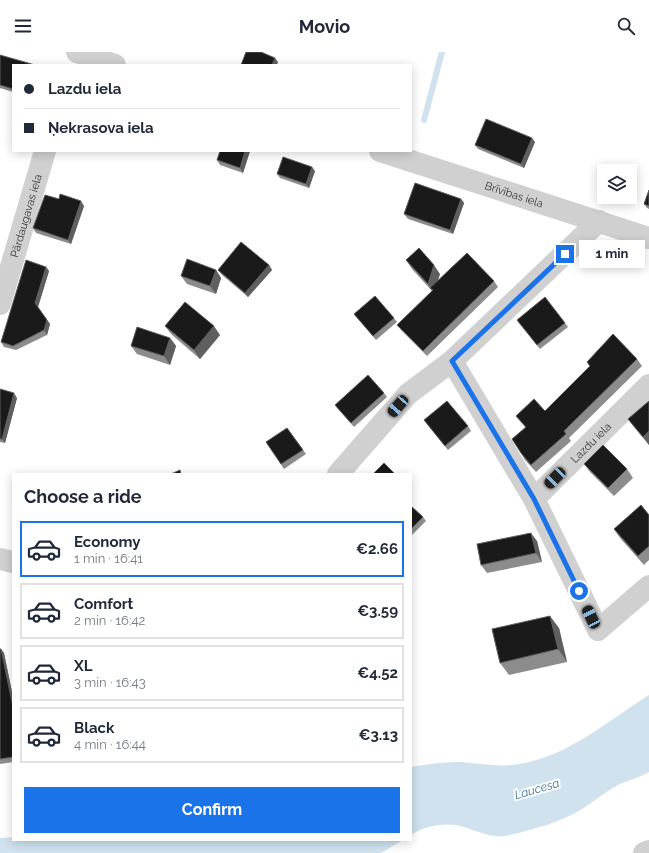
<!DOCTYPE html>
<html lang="en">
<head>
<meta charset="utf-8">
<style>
  :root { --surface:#fff; --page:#f6f6f7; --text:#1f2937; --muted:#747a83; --line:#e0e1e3; --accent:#1a73e8 }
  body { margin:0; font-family:Raleway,sans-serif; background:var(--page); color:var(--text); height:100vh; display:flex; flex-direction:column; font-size:15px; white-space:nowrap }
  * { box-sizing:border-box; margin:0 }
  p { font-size:13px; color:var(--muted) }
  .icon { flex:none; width:22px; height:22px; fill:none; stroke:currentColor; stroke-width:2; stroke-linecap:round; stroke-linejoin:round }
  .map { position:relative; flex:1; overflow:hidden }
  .details { position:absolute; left:12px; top:421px; width:400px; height:368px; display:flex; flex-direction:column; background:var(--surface); border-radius:0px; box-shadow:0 2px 10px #0003 }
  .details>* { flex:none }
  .banner { position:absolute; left:12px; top:12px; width:400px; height:88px; border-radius:0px; box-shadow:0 2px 10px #0003; display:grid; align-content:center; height:88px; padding:0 12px; background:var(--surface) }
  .fabs { position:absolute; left:597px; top:112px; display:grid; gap:8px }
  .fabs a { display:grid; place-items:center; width:40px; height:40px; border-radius:0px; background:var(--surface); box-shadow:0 2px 10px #0003; font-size:20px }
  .end { position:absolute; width:18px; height:18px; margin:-9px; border:5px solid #1a73e8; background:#fff; box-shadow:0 0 0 2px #fff }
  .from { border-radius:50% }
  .bubble { position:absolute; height:28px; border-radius:0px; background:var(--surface); box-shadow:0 2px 10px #0003; font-size:13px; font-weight:700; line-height:28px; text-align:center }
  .car { position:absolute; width:12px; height:24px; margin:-12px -6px; border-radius:5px; box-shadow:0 0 3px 1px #0007; background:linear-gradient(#222 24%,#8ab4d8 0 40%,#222 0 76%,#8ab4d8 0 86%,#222 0) }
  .banner b { display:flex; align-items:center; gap:14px; height:38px; font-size:15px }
  .banner b+b { border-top:1px solid var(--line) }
  .banner i { width:10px; height:10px; background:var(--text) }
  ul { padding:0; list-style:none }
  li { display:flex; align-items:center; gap:12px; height:56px; margin:0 8px 6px; padding:0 4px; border:2px solid var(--line); border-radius:0px }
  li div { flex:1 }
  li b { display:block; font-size:15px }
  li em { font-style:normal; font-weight:700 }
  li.selected { border-color:var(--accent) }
  li>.icon { width:36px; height:36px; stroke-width:1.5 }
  h2 { padding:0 12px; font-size:18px; line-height:48px }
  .button { display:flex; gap:8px; margin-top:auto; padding:8px 12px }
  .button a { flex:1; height:46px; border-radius:0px; background:var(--accent); color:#fff; font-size:16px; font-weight:700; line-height:46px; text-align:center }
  header { display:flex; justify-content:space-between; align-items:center; height:52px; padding:0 12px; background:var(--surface); font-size:18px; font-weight:700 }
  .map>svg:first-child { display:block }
</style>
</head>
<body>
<header><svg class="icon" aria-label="menu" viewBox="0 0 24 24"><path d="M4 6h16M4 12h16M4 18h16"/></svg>Movio<svg class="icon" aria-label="search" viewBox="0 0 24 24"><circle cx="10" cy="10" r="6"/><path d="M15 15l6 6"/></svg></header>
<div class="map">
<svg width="649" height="801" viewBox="0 0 649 801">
  <rect width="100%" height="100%" fill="#fff"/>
  <g fill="#cfe2ee">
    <path d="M649 643V720C639 726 628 728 618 733 603 741 590 753 575 761 554 772 528 779 505 784 491 786 477 779 464 775 447 770 426 773 411 783V715C427 712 443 710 460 710 477 711 494 715 512 713 564 708 606 670 649 643Z"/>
    <path d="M13 785V788H403L381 801H0V786Z"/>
  </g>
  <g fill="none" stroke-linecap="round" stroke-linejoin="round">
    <path stroke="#cfe2ee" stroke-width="6" d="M424 68 442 0"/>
    <g stroke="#d0d0d0" stroke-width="22">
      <path d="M77 0 115 13"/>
      <path id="s1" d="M380 99 649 186"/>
      <path id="s2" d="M0 252 45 99"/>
      <path d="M452 309 534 447 598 578 649 534"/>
      <path d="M338 422 408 342 452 309 599 169"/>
      <path id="s3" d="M534 447 649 333"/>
      <path d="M0 507 13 510"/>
      <path d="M644 801 649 799"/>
    </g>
  </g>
  <g fill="#8c8c8c">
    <path d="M0 3 13 13V40L0 36Z"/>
    <path d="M535 90 524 116 478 97 475 93Z"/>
    <path d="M250 99 243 121 220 113 217 108Z"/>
    <path d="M315 119 309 136 280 126 277 122Z"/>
    <path d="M649 138V157L647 156 644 152Z"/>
    <path d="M59 147 84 154 71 192 36 181 33 176Z"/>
    <path d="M461 147 464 151 453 182 408 167 404 162Z"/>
    <path d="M406 208 440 222 438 228 494 229 498 235 427 304 401 278 397 273 432 239 412 217Z"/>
    <path d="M269 213 272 218 248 245 221 222 218 218Z"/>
    <path d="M46 215 49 219 38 255 50 272 47 283 16 298 4 295 1 290Z"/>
    <path d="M216 218 221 226 216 242 187 232 181 224Z"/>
    <path d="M354 262 394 266 397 270 376 288Z"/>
    <path d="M517 268 565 271 568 275 540 297Z"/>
    <path d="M165 274 220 283 200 307 171 282Z"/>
    <path d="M170 286 176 294 170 313 137 302 131 294Z"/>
    <path d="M637 307 642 314 569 386 571 389 536 420 525 408 521 401 525 375 516 364 545 359 590 315 587 310Z"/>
    <path d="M0 337 17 346 5 391 0 390Z"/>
    <path d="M384 341 387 345 354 375 338 357 335 353Z"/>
    <path d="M649 349V393L634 375 628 367Z"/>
    <path d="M424 368 468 374 471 379 448 398Z"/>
    <path d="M287 376 306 402 284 417 266 390Z"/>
    <path d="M584 412 627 417 633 426 614 444 590 420Z"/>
    <path d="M411 454 423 465 426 469 411 484Z"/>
    <path d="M649 463V508L644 513 620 486 614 477Z"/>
    <path d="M537 489 542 510 487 521 481 513Z"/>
    <path d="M559 576 567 610 509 623 500 611Z"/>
    <path d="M0 597H1L4 601 13 645V710L0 712Z"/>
  </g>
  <g fill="#5f5f5f">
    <path d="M275 6 278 10 277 13H272Z"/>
    <path d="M532 86 535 90 524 116 521 112Z"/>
    <path d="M245 99H250L243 121 240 116Z"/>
    <path d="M312 115 315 119 309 136 306 132Z"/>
    <path d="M461 147 464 151 453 182 450 178Z"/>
    <path d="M81 149 84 154 71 192 68 188Z"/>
    <path d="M269 213 272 218 248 245 245 241Z"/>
    <path d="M434 213 440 222 434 240 430 236 434 241 428 232Z"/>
    <path d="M46 215 49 219 38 255 35 251Z"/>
    <path d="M216 218 221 226 216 242 210 234Z"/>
    <path d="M47 268 50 272 47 283 44 278Z"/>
    <path d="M214 274 220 283 200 307 194 298Z"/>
    <path d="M170 286 176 294 170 313 164 304Z"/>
    <path d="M14 341 17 346 5 391 2 387Z"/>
    <path d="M649 379V393L643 385Z"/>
    <path d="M531 481 537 489 542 510 536 501Z"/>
    <path d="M550 564 559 576 567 610 558 597Z"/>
    <path d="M1 597 4 601 13 645V655Z"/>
  </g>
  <g fill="#1a1a1a" stroke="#5f5f5f">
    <path d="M246 0H261L275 6 272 13H241Z"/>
    <path d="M0 3 35 13H13V37L0 33Z"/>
    <path d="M486 67 532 86 521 112 475 93Z"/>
    <path d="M220 99H245L240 116 217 108Z"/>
    <path d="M283 105 312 115 306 132 277 122Z"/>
    <path d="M415 131 461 147 450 178 404 162Z"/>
    <path d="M649 138V154L644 152Z"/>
    <path d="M60 142 81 149 68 188 33 176 45 143 59 147Z"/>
    <path d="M241 190 269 213 245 241 218 218Z"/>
    <path d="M419 196 434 213 428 232 406 208Z"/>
    <path d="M467 201 494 229 423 299 397 273 433 238 430 236Z"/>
    <path d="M187 207 216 218 210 234 181 224Z"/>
    <path d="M26 208 46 215 35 251 47 268 44 278 13 294 1 290Z"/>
    <path d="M375 244 394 266 373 284 354 262Z"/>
    <path d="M545 245 565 271 537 293 517 268Z"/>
    <path d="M185 250 214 274 194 298 165 274Z"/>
    <path d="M137 275 170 286 164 304 131 294Z"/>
    <path d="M613 282 637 307 564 379 566 382 531 413 521 401 512 387 526 375 516 364 534 347 545 359 590 314 587 310Z"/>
    <path d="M368 323 384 341 351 371 335 353Z"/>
    <path d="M0 337 14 341 2 387H0Z"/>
    <path d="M447 349 468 374 445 394 424 368Z"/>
    <path d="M649 349V379L643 385 628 367Z"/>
    <path d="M287 376 303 398 281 412 266 390Z"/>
    <path d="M603 393 627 417 608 436 584 412Z"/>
    <path d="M384 411 395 422H373Z"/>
    <path d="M180 418 181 422H171Z"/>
    <path d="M641 453 649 463V494L638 504 614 477Z"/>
    <path d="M411 454 423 465 411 477Z"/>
    <path d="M531 481 536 501 481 513 477 492Z"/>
    <path d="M550 564 558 597 500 611 492 577Z"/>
    <path d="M0 597H1L13 655V705L0 707Z"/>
  </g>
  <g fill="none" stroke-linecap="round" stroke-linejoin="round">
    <path stroke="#1a73e8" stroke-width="5" d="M565 202 452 309 534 447 579 539"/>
  </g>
  <g text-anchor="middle" stroke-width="4" stroke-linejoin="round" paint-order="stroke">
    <g font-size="11" fill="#333" stroke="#fff">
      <text dy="4" stroke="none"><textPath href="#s1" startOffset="141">Brīvības iela</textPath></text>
      <text dy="4" stroke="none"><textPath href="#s2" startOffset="92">Pārdaugavas iela</textPath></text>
      <text dy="4" stroke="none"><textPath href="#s3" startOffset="80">Lazdu iela</textPath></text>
    </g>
    <g font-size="12" font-style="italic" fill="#3f7597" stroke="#fff">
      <text transform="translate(537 737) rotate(-16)" y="4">Laucesa</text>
    </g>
  </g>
</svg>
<div class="fabs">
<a><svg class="icon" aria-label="layers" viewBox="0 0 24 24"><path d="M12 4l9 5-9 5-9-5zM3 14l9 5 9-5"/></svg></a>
</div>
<i class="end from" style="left:579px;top:539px"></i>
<i class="end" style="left:565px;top:202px"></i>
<div class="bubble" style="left:579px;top:188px;width:66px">1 min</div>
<i class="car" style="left:398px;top:354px;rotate:221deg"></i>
<i class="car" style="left:555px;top:426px;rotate:225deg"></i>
<i class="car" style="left:591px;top:565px;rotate:334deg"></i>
<div class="banner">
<b><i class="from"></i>Lazdu iela</b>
<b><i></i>Ņekrasova iela</b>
</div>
<section class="details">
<h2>Choose a ride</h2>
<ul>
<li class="selected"><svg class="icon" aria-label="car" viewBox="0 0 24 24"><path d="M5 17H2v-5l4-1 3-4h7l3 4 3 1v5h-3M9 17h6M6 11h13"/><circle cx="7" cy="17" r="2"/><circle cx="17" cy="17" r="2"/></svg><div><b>Economy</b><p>1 min · 16:41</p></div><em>€2.66</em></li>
<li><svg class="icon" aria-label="car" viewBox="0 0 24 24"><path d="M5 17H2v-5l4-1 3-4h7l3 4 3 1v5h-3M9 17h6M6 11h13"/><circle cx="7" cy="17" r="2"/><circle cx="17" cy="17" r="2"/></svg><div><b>Comfort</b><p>2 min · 16:42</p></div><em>€3.59</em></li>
<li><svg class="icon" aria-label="car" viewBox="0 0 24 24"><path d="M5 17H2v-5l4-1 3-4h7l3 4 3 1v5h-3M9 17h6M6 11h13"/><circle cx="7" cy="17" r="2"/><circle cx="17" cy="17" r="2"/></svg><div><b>XL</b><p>3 min · 16:43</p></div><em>€4.52</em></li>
<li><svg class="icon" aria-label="car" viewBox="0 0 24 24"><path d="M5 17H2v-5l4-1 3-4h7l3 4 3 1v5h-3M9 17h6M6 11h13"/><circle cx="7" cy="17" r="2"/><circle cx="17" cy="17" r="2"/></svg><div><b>Black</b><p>4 min · 16:44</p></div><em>€3.13</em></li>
</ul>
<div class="button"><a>Confirm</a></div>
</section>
</div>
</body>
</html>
